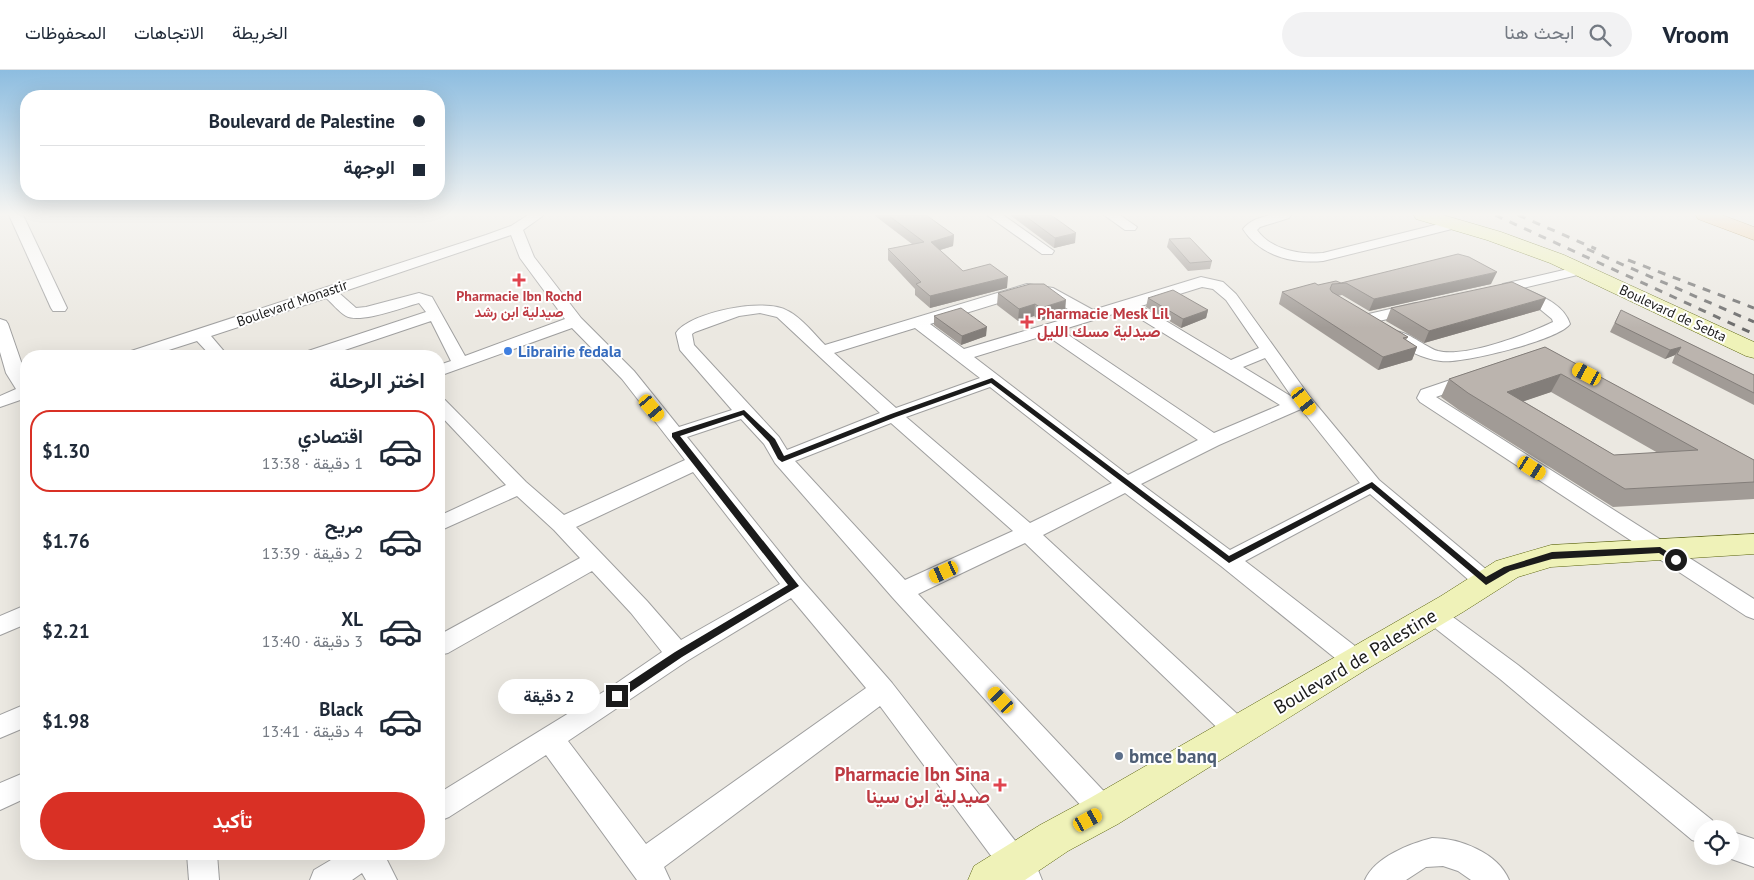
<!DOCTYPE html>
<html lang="ar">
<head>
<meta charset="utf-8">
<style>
  :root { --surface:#fff; --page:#f2f2f3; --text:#1f2937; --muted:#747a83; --line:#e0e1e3; --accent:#d93025 }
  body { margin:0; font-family:"PT Sans",Vazirmatn,sans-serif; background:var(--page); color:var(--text); direction:rtl; height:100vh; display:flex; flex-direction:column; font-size:19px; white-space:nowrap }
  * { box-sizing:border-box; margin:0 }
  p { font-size:16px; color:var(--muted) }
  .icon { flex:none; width:28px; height:28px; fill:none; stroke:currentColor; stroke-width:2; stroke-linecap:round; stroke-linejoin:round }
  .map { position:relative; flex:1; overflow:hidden; direction:ltr }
  .drawer { position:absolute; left:20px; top:280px; width:425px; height:510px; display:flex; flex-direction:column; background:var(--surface); border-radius:20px; box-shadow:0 5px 20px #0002; direction:rtl }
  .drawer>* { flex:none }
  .hud { position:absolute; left:20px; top:20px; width:425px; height:110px; border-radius:20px; box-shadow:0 5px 20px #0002; direction:rtl; display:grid; align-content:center; height:110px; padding:0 20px; background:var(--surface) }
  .buttons { position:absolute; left:1694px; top:750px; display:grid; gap:10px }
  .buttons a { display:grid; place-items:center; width:45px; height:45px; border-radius:50%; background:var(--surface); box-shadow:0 5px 20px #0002; font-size:25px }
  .end { position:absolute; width:22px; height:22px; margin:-11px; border:6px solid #1b1b1b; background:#fff; box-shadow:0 0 0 2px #fff }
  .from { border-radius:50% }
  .bubble { position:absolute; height:35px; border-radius:18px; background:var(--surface); box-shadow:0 5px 20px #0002; font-size:16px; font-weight:700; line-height:35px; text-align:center; direction:rtl }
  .car { position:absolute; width:15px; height:30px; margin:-15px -8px; border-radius:6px; box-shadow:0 0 4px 1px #0007; background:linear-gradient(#f5c518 24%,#345 0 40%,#f5c518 0 76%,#345 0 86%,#f5c518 0) }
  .hud b { display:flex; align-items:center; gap:18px; height:48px; font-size:19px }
  .hud b+b { border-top:1px solid var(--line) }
  .hud i { width:12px; height:12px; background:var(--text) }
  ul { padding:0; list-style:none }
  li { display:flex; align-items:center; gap:15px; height:82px; margin:0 10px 8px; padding:0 10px; border:2px solid transparent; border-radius:20px }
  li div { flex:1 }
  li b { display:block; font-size:19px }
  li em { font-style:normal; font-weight:700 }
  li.active { border-color:var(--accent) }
  li>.icon { width:45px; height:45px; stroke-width:1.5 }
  h2 { padding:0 20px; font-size:22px; line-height:60px }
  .primary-button { display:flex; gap:10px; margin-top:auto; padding:10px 20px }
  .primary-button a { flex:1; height:58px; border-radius:30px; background:var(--accent); color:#fff; font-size:20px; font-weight:700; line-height:58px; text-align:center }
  header { display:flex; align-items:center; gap:30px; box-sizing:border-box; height:70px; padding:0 25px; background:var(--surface); border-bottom:1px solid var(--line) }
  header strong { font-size:24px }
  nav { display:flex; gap:28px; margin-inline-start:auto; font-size:18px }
  .search { width:350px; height:45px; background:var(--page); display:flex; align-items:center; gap:12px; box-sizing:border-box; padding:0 18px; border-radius:28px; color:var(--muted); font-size:19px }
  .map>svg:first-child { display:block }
</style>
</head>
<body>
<header>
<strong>Vroom</strong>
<div class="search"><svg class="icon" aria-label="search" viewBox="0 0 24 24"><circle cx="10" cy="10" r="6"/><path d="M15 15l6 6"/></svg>ابحث هنا</div>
<nav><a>الخريطة</a><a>الاتجاهات</a><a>المحفوظات</a></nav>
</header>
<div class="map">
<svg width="1754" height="810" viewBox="0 0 1754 810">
  <rect width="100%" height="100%" fill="#ebe8e1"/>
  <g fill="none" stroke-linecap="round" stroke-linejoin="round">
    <g stroke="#9f9f9f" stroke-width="2">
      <g id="street">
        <path d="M9 145H23L67 238 65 241H53L51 238Z"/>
        <path d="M528 145H544L523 160 534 187 581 248 634 301 679 357 732 340 680 280 676 263C690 242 765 227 788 241 802 248 814 264 825 275L1027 214 1053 218 1093 240 1201 207 1223 212 1236 224 1310 327 1379 410 1494 506 1497 512 1494 518 1486 520 1478 518 1370 424 1245 491 1364 583 1367 590 1364 597 1355 600 1346 597 1221 496 1125 423 1043 465 1247 653 1251 661 1247 669 1238 672 1229 669 1025 473 918 524 1114 732 1118 741 1114 750 1104 754 1094 750 893 528 775 393 764 374 741 349 687 367 802 510 892 613 1038 800 1042 810H1009L880 636 664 797 670 810H637L546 685 449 747 439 751V723L608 619 662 582 631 543 592 501 448 583 439 585V565L580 488 554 460 517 426 439 461V446L506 415 439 344V329L445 330 526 412 564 445 685 390 622 309 572 258 439 306V295L451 291 431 251 327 286H303L305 282 426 242 419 233C404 237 360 254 346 246 339 242 332 233 326 228L211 266 228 286H211L197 271 150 286H125L128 282 486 165 511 156ZM511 165 520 188 565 249 465 286 432 227 419 223 366 237 356 238 339 223ZM1202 217 1213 219 1226 230 1259 278 1231 290 1141 236ZM1028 224 1044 225 1078 245 964 279 930 254ZM1126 240 1280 335 1214 363 1061 260ZM760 243 777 247 880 343 787 380 779 367 694 275 692 264 695 262 739 246ZM915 258 980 308 896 338 834 283ZM1046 265 1198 370 1128 405 974 287ZM1265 288 1292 327 1243 297ZM990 317 1112 413 1030 453 906 347ZM1301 339 1360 413 1230 480 1141 414 1219 375ZM891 353 1013 461 905 510 795 391ZM693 402 780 514 681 570 647 531 576 457ZM791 528 866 618 646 774 568 671 687 591Z"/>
        <path d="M987 145H1003L1054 181 1052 184H1042Z"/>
        <path d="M1104 145H1120L1137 157 1135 160H1125Z"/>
        <path d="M1270 145H1291L1289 148 1260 157 1257 160C1271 180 1300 185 1323 183L1455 150 1462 154 1460 157 1323 191C1293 194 1260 186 1243 159 1250 150 1259 148 1270 145Z"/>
        <path d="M1581 196 1586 197 1588 200 1586 203 1523 218C1541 226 1564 234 1570 254 1559 270 1462 294 1441 291 1422 289 1405 279 1388 268L1386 265 1388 262C1405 257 1422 276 1438 281 1465 288 1528 264 1553 252L1552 249 1535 235 1503 220 1500 217 1503 214Z"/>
        <path d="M1416 233 1422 235 1424 238 1422 241 1366 254 1360 252 1358 249 1360 246Z"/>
        <path d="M0 249 6 251 8 254 26 306V328L0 337V326L16 319 6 303 0 282Z"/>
        <path d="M1471 303 1477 304 1480 308 1477 312 1436 327 1754 529V549L1746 546 1420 332 1417 328 1421 320Z"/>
        <path d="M26 535V554L0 565V546Z"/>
        <path d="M1434 536 1442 539 1518 595 1712 750 1716 759H1702V773L1692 770 1500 609 1426 551 1422 545 1426 539Z"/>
        <path d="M26 634V657L0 668V645Z"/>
        <path d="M26 702V728L0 740V713Z"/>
        <path d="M1730 761 1754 769V797L1723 786H1730Z"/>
        <path d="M1432 768C1460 768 1498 783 1509 810H1471L1458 801 1443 796 1426 797 1406 810H1365C1375 787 1409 774 1432 768Z"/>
        <path d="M187 784H217L219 810H189Z"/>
        <path d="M341 784H384L397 810H366L362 803 352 810H310L314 800Z"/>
      </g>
    </g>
    <g stroke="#5b640f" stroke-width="1">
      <g id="secondary">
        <path d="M1414 145H1443L1501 162 1564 185 1754 272V288L1746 286 1550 193 1487 170 1416 149Z"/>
        <path d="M1754 464V484L1551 497 1518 507 1463 542 1367 599 1118 754 1068 781 1025 810H968L974 796 1040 755 1090 728 1441 526 1496 491 1551 475Z"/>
      </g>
    </g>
    <g stroke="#835d0e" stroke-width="1">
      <path id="primary" d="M1696 145H1722L1754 157V170L1698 149Z"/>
    </g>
    <use href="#street" fill="#fff" fill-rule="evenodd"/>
    <use href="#secondary" fill="#eff2b8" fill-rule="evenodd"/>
    <use href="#primary" fill="#f1cea0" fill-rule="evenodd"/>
    <g stroke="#696969" stroke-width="3" stroke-dasharray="8 8" stroke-linecap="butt">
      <path d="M1495 145 1754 264"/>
      <path d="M1518 145 1596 179"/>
      <path d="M1587 179 1754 252"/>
      <path d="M1628 190 1754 238"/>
    </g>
  </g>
  <g fill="#a19b96" fill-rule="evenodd">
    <path d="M874 145H926L954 165 953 176 940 180 963 201 1007 218 930 238 915 225V219L888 190V179L912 174Z"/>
    <path d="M1010 145H1051L1075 173 1054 178Z"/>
    <path d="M1169 169 1212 191 1210 199 1188 201 1167 177Z"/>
    <path d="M1341 213 1491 214 1369 241 1342 225 1338 226 1408 267 1406 270 1417 277 1412 290 1378 300 1279 234 1282 222 1318 215Z"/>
    <path d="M998 223 1065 242 1040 251 1034 246 1018 251 997 235Z"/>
    <path d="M1148 228 1208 240 1206 248 1181 258 1146 237Z"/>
    <path d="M1546 228 1540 240 1424 273 1386 251 1391 238Z"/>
    <path d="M1621 240 1754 305V335L1672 293 1675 285 1665 289 1610 262Z"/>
    <path d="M934 246 986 266 961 275 934 255Z"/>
    <path d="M1545 277 1754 390V429L1613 437 1459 340 1441 327 1449 309ZM1551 322 1658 383 1614 385 1523 331Z"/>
  </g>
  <g fill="#837e7a">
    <path d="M1076 163 1075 173 1054 178 1055 168Z"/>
    <path d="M954 165 953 176 930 183 931 172Z"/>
    <path d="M1497 202 1491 214 1369 241 1374 229Z"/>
    <path d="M1008 207 1007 218 930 238V226Z"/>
    <path d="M1546 228 1540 240 1424 273 1429 261Z"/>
    <path d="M1066 230 1065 242 1040 251 1041 238Z"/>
    <path d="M1035 234 1034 246 1018 251 1019 239Z"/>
    <path d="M1208 240 1206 248 1181 258 1183 249Z"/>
    <path d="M987 257 986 266 961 275 962 266Z"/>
    <path d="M1417 277 1412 290 1378 300 1383 287Z"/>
    <path d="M1681 277 1675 285 1665 289 1670 280Z"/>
    <path d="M1561 304 1551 322 1498 340 1507 322Z"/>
  </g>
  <g fill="#bbb4ae" stroke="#837e7a" fill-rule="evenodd">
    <path d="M888 145H926L954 165 931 172 963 201 990 194 1008 207 930 226 916 214 921 212 888 179 924 172Z"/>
    <path d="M1024 145H1051L1076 163 1055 168Z"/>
    <path d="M1190 168 1212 191 1190 193 1169 169Z"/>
    <path d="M1458 184 1469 187 1497 202 1374 229 1346 213 1332 214 1330 219 1332 222 1408 267 1403 268 1417 277 1383 287 1282 222 1315 213 1318 215 1336 211 1341 213Z"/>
    <path d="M1512 212 1546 228 1429 261 1391 238Z"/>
    <path d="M1030 214H1044L1066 230 1041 238 1035 234 1019 239 998 223Z"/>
    <path d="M1173 220 1208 240 1183 249 1148 228Z"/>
    <path d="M961 238 987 257 962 266 934 246Z"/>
    <path d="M1621 240 1754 305V323L1677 284 1681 277 1670 280 1615 253Z"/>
    <path d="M1545 277 1754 390V412L1625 419 1468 323 1449 309ZM1561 304 1698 380 1614 385 1507 322Z"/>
  </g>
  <linearGradient id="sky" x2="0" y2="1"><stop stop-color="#8dbde0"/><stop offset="0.56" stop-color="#f6f5f2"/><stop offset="1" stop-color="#f6f5f2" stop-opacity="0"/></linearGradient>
  <rect width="1754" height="258" fill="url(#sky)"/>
  <path fill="#1b1b1b" d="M992 308 1229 486 1372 412 1486 507 1504 497 1552 482 1660 477 1681 490 1679 492H1673L1659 483 1552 489 1510 501 1486 515 1371 418 1229 493 991 313 896 347 782 392 778 389 769 372 743 345 680 366 799 516 682 587 620 629H613L611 626 613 623 675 582 788 515 672 367V363L744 340 775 369 784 386 891 344Z"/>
  <g fill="#e0444e" stroke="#fff" stroke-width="2">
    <path d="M516.5 202.5h5v5h5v5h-5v5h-5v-5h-5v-5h5z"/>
    <path d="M1024.5 244.5h5v5h5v5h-5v5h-5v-5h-5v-5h5z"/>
    <path d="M997.5 707.5h5v5h5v5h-5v5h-5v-5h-5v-5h5z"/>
  </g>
  <circle fill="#3f7fe0" stroke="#fff" stroke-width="2" cx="508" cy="281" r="5"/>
  <circle fill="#5c6f8a" stroke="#fff" stroke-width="2" cx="1119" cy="686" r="5"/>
  <g text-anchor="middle" stroke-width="4" stroke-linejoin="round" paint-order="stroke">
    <g font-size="14" font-weight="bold" fill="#be3a42" stroke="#fff">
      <text x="519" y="231">Pharmacie Ibn Rochd<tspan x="519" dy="16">صيدلية ابن رشد</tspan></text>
    </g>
    <g font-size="14" fill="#1b1b1b" stroke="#fff">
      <text transform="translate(292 233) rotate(-19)" y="5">Boulevard Monastir</text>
      <text transform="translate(1673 243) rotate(25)" y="5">Boulevard de Sebta</text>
    </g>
    <g font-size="16" font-weight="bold" fill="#be3a42" stroke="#fff" text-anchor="start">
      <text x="1037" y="249">Pharmacie Mesk Lil<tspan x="1037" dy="18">صيدلية مسك الليل</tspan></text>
    </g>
    <g font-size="16" font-weight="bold" fill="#366cbe" stroke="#fff" text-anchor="start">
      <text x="518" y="287">Librairie fedala</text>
    </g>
    <g font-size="19" fill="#1b1b1b" stroke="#fff">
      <text transform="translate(1355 591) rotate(-31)" y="7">Boulevard de Palestine</text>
    </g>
    <g font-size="19" font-weight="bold" fill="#4e5e75" stroke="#fff" text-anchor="start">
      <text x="1129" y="693">bmce banq</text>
    </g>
    <g font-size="19" font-weight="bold" fill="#be3a42" stroke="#fff" text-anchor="end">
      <text x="990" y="711">Pharmacie Ibn Sina<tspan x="990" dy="22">صيدلية ابن سينا</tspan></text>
    </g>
  </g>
</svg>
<div class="buttons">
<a><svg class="icon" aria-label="locate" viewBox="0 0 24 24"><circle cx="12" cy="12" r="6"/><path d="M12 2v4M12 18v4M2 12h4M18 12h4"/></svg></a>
</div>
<i class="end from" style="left:1676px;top:490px"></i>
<i class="end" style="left:617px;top:626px"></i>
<div class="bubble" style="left:498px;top:609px;width:102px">2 دقيقة</div>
<i class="car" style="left:1587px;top:304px;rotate:298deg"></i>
<i class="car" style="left:1304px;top:331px;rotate:143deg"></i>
<i class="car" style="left:652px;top:338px;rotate:140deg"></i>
<i class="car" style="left:1532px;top:398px;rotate:122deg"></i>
<i class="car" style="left:944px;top:502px;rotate:245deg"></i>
<i class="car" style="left:1001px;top:630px;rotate:317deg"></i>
<i class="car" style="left:1088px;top:750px;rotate:61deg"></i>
<div class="hud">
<b><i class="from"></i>Boulevard de Palestine</b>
<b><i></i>الوجهة</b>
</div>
<section class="drawer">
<h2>اختر الرحلة</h2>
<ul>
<li class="active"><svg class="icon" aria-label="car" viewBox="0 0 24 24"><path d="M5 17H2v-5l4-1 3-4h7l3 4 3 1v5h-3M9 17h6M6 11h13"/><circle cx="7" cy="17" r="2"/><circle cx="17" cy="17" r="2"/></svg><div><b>اقتصادي</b><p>1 دقيقة · 13:38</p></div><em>$1.30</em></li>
<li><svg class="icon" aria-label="car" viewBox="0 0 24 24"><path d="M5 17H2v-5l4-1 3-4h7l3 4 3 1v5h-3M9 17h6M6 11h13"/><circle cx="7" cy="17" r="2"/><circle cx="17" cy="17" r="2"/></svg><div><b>مريح</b><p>2 دقيقة · 13:39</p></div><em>$1.76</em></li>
<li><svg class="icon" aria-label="car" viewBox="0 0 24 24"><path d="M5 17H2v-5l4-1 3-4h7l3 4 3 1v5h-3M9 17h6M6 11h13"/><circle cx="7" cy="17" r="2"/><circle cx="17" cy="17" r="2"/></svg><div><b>XL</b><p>3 دقيقة · 13:40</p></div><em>$2.21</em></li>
<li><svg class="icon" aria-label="car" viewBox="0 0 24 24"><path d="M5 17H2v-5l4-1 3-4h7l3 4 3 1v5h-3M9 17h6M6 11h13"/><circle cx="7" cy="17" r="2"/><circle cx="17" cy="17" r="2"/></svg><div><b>Black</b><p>4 دقيقة · 13:41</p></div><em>$1.98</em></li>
</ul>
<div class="primary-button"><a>تأكيد</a></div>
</section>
</div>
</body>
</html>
